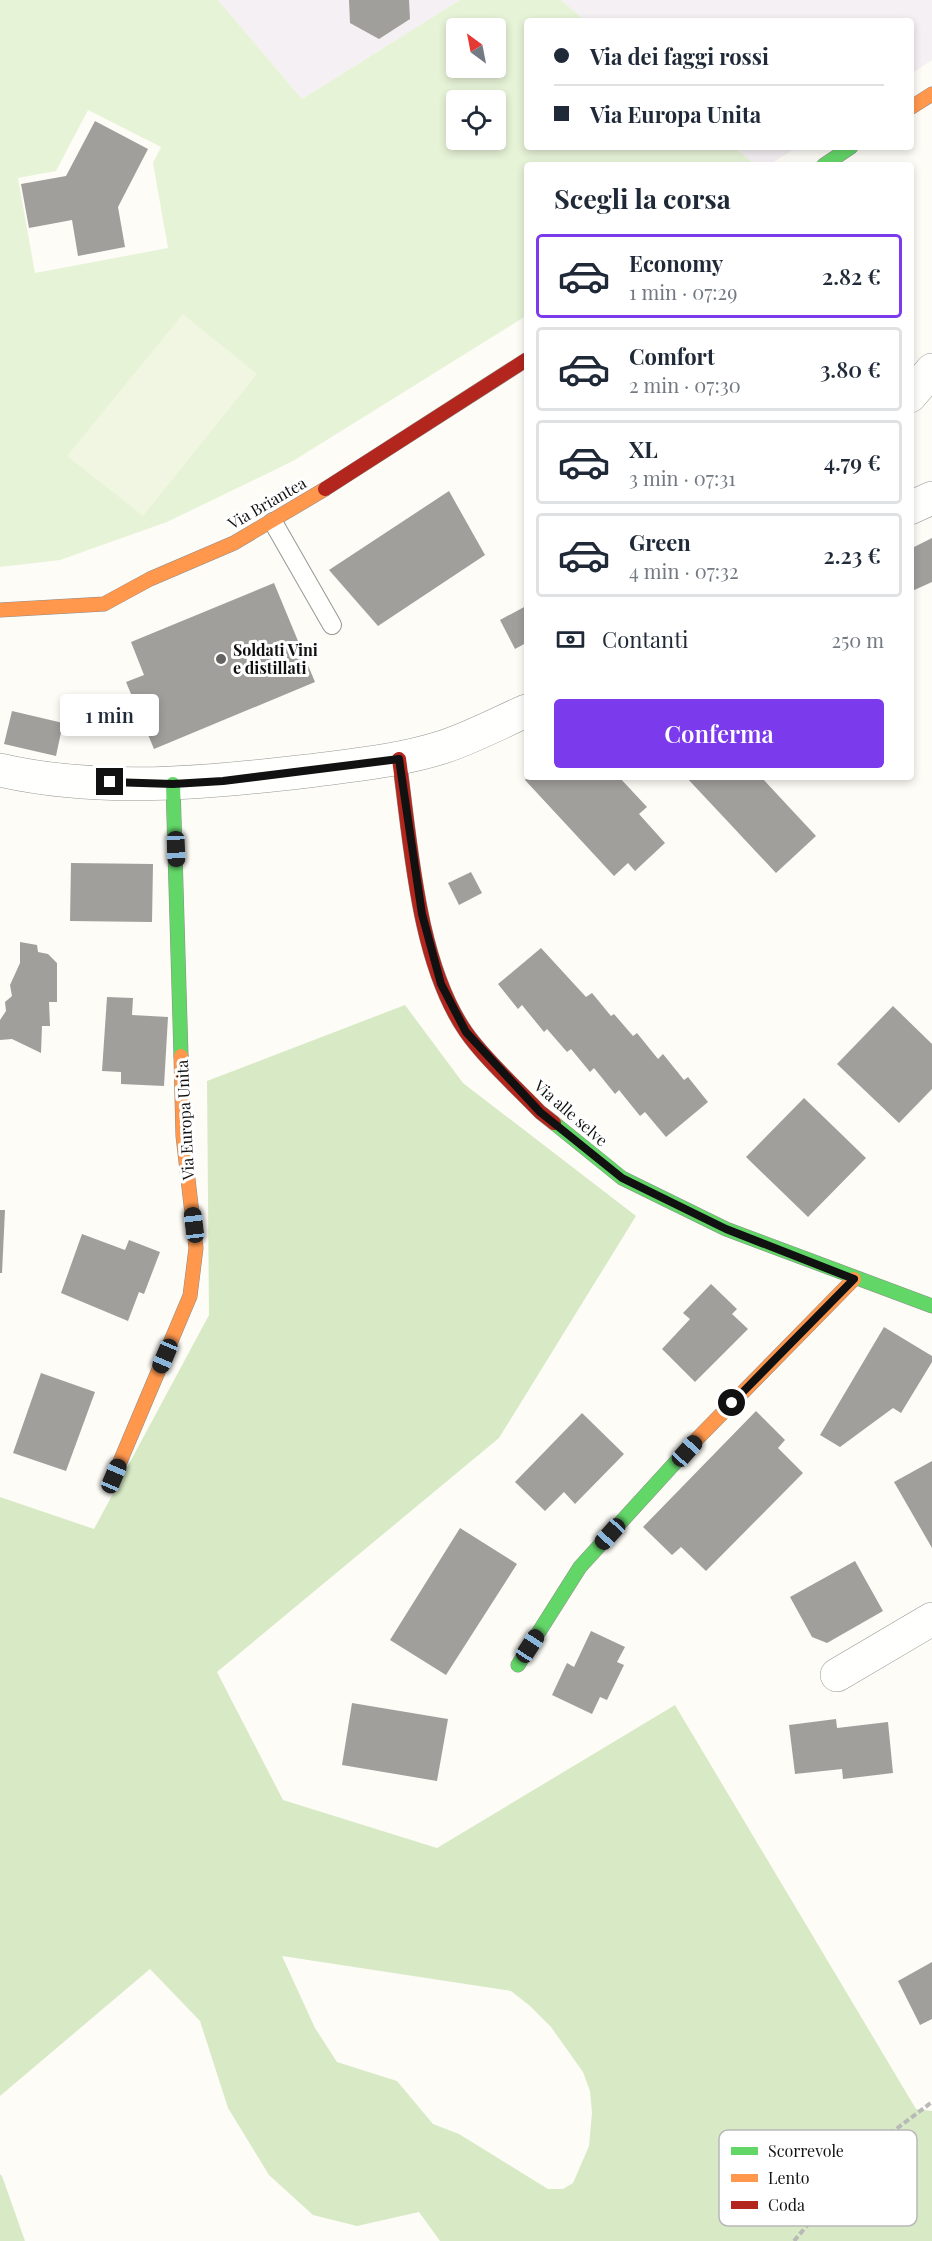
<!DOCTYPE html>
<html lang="it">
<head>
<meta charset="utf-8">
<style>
  :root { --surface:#fff; --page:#f6f6f7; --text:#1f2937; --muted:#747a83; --line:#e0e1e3; --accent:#7c3aed }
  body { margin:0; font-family:"Playfair Display",serif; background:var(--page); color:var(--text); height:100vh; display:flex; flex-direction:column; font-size:22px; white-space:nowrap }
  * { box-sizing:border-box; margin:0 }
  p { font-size:20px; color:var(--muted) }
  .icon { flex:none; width:33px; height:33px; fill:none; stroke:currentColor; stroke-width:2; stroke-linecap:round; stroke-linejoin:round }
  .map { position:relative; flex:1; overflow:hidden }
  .sheet { position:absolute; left:524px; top:162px; width:390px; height:618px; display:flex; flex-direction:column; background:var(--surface); border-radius:6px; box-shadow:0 3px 9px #0003 }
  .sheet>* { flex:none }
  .top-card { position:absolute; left:524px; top:18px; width:390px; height:132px; border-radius:6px; box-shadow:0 3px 9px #0003; display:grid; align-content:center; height:132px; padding:0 30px; background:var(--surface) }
  .needle { width:39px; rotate:328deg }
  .tools { position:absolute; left:446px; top:18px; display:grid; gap:12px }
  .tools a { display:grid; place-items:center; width:60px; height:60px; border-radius:6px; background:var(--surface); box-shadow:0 3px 9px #0003; font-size:30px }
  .end { position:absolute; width:27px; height:27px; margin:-14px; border:8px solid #111; background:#fff; box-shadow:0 0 0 3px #fff }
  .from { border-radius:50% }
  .bubble { position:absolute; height:42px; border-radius:6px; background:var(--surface); box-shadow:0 3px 9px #0003; font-size:20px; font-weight:600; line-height:42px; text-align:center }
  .car { position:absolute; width:18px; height:36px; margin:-18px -9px; border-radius:8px; box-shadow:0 0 4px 2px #0007; background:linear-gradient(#222 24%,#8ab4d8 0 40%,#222 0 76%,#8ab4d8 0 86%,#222 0) }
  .top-card b { display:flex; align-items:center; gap:21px; height:57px; font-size:22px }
  .top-card b+b { border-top:2px solid var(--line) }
  .top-card i { width:15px; height:15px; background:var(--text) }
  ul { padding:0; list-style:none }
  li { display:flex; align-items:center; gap:18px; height:84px; margin:0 12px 9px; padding:0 18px; border:3px solid var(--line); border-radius:6px }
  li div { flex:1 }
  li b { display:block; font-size:22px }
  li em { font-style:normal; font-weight:600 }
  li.on { border-color:var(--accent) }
  li>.icon { width:54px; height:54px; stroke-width:1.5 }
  h2 { padding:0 30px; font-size:27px; line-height:72px }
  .pay { display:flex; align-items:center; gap:15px; height:66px; padding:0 30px; font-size:22px }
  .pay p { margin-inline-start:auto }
  .action { display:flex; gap:12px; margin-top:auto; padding:12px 30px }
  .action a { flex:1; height:69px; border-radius:6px; background:var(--accent); color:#fff; font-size:24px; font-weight:600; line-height:69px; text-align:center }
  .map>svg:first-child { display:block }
</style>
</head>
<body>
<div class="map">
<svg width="932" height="2241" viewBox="0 0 932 2241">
  <rect width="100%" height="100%" fill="#fdfcf7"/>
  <g fill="#f5f0f3">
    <path d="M218 0H460L302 99Z"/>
    <path d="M561 0H932V60L911 74 910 21H586Z"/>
    <path d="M734 147H797L769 165H756Z"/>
  </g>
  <path fill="#e7f3d7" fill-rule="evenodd" d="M0 0H218L302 99 460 0H561L586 21H526V147H734L756 165H526V316L293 461 167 522 60 560 0 567ZM456 28H495V68H456ZM456 100H495V140H456ZM88 110 161 147 153 163 168 248 35 273 18 178 56 171Z"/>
  <g fill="#d8eac5" fill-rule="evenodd">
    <path d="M405 1005 463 1083 636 1216 499 1438 217 1672 283 1800 437 1848 675 1705 916 2109 932 2111V2241H440L419 2212 357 2226 313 2215 269 2175 228 2108 200 2021 150 1969 0 2096V1497L94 1529 209 1315 207 1081ZM282 1956 511 1991 530 2006 551 2027 583 2072 590 2091 592 2113 589 2146 573 2183 563 2189H548L459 2134 433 2124 397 2081 337 2062 315 2028Z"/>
    <path d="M0 2174 2 2176 25 2241H0Z"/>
  </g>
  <path fill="#f0f6e1" d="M183 314 257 374 143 516 67 456Z"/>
  <g fill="#a19f9c">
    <path d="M349 0H409L410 19 379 39 350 23Z"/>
    <path d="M95 121 148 149 118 207 125 247 78 256 72 220 29 228 21 184 66 176Z"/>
    <path d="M449 491 485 555 378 626 329 570Z"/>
    <path d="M932 538V582L910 592V549Z"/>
    <path d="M274 583 315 682 154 749 126 682 144 675 131 642Z"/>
    <path d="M526 606V643L515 649 500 620Z"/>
    <path d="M12 711 63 723 56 756 4 744Z"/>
    <path d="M528 777H619L647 807 639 814 665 843 635 871 628 863 614 876 525 780Z"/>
    <path d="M686 777H761L816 836 776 873Z"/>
    <path d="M71 863 153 864 152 922 70 921Z"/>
    <path d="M471 872 482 893 459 905 448 883Z"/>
    <path d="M20 942 37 945 38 952 48 954 57 963V1002H49L50 1026H42L41 1053 12 1039 0 1040V1020L6 1011 5 1002 12 996 10 985 20 963Z"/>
    <path d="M541 948 586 997 592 993 611 1016 614 1014 633 1036 637 1033 658 1059 663 1054 684 1080 688 1077 708 1102 666 1137 645 1112 640 1116 619 1090 615 1094 594 1068 590 1072 571 1049 567 1052 547 1029 544 1032 522 1005 518 1009 498 984Z"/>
    <path d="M107 997 133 998 132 1015 168 1017 164 1086 121 1084V1072L102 1071Z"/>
    <path d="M893 1006 932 1044V1089L899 1123 837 1064Z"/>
    <path d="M804 1098 866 1158 808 1217 746 1157Z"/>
    <path d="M0 1210H5L2 1273H0Z"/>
    <path d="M82 1234 125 1250 129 1240 160 1252 144 1294 139 1292 128 1321 61 1293Z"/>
    <path d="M711 1284 737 1309 732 1314 748 1329 695 1382 662 1349 690 1319 683 1313Z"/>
    <path d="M884 1327 932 1356V1362L901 1413 893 1408 840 1447 820 1435Z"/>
    <path d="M41 1373 95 1392 66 1471 13 1453Z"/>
    <path d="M756 1411 785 1440 778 1448 803 1473 706 1571 681 1547 672 1555 643 1527Z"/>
    <path d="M582 1413 624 1454 575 1504 564 1492 545 1511 515 1482Z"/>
    <path d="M932 1461V1548L894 1482Z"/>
    <path d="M460 1528 517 1564 446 1675 390 1640Z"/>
    <path d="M855 1561 883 1611 827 1643 812 1637 790 1597Z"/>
    <path d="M591 1631 625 1647 617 1662 624 1665 607 1700 600 1697 592 1714 552 1695 567 1663 574 1667Z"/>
    <path d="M352 1703 448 1719 437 1781 342 1765Z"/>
    <path d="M836 1719 837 1728 888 1722 893 1773 843 1779 842 1769 795 1774 789 1725Z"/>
    <path d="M932 1962V2019L920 2025 898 1981Z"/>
  </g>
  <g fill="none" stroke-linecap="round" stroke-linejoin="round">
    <g stroke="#979795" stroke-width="20">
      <path id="lane" d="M273 522 332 625"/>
    </g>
    <g stroke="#979795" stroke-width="34">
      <g id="street">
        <path d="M910 396 932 370"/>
        <path d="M910 508 932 498"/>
        <path d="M0 770C101 793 206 783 308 771 354 765 399 761 443 747 471 738 499 723 526 711"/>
        <path d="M837 1675 932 1619"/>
      </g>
    </g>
    <g stroke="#8e8d8b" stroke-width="15">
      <g id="fast">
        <path d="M824 165 851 147"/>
        <path d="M173 784 181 1056"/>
        <path d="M554 1123 622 1178 726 1229 932 1306"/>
        <path d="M518 1665 580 1567 694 1442"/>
      </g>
    </g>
    <g stroke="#8e8d8b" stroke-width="15">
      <g id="slow">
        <path d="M910 108 932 94"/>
        <path d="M0 610 104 604 150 579 234 543 325 489"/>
        <path d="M694 1442 854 1279"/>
        <path d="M114 1476 190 1296 196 1248 183 1136 181 1056"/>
      </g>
    </g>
    <g stroke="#8e8d8b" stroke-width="15">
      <g id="jam">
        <path d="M325 489 526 360"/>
        <path d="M399 759C411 843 417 961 466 1032 484 1058 517 1088 540 1112L554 1123"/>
      </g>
    </g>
    <path stroke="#b9b9b8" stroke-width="4" stroke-dasharray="6 3" stroke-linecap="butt" d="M794 2241 875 2145 932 2102"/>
    <use href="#lane" stroke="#fffffe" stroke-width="18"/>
    <use href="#street" stroke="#fffffe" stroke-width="33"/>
    <use href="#fast" stroke="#63d668" stroke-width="14"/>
    <use href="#slow" stroke="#ff974d" stroke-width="14"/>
    <use href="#jam" stroke="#b3261e" stroke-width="14"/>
  </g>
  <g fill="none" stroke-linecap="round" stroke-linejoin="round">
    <path stroke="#111" stroke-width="8" d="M110 782 173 784 223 781 399 759 422 914 441 984 466 1032 540 1112 622 1178 726 1229 854 1279 732 1403"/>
  </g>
  <circle fill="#646362" stroke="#fff" stroke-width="2" cx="221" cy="659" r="6"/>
  <g text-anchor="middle" stroke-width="6" stroke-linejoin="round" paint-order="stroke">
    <g font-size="16" fill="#111" stroke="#fff">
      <text transform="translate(267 503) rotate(-30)" y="6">Via Briantea</text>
      <text transform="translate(571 1113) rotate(41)" y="6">Via alle selve</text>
      <text transform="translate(185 1120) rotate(-93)" y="6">Via Europa Unita</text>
    </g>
    <g font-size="16" font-weight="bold" fill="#111" stroke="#fff" text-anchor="start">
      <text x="233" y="656">Soldati Vini<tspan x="233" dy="18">e distillati</tspan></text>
    </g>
  </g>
  <rect x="719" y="2130" width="198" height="96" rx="9" fill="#fff" stroke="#b8b8b8" stroke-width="1.5"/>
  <rect x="731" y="2147" width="27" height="8" fill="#63d668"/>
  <rect x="731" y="2174" width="27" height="8" fill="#ff974d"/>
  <rect x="731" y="2201" width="27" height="8" fill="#b3261e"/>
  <g font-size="16" fill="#111">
    <text x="768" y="2157">Scorrevole</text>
    <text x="768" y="2184">Lento</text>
    <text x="768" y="2211">Coda</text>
  </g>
</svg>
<div class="tools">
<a><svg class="needle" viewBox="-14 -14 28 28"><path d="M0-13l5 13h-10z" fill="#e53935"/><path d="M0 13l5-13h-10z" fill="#747a83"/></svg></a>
<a><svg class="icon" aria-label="locate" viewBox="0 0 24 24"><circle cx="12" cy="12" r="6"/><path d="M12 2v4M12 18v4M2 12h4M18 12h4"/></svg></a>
</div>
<i class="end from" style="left:732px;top:1403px"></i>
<i class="end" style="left:110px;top:782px"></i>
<div class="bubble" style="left:60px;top:694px;width:99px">1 min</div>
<i class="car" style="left:176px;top:849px;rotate:178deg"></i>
<i class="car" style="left:194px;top:1225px;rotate:353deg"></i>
<i class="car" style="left:165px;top:1356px;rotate:203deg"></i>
<i class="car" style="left:687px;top:1451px;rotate:42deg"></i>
<i class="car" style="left:114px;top:1476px;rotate:23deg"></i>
<i class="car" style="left:610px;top:1534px;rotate:222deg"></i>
<i class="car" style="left:530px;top:1646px;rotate:33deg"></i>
<div class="top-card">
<b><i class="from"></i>Via dei faggi rossi</b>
<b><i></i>Via Europa Unita</b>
</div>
<section class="sheet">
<h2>Scegli la corsa</h2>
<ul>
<li class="on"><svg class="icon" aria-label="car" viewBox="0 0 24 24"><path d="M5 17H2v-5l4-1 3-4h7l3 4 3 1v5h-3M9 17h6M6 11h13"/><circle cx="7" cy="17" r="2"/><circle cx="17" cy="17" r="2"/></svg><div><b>Economy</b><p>1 min · 07:29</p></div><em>2.82 €</em></li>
<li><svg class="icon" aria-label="car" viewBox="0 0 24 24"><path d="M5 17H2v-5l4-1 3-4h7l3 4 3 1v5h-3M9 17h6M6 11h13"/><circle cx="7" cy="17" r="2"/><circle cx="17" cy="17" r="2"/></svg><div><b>Comfort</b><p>2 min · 07:30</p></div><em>3.80 €</em></li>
<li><svg class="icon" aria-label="car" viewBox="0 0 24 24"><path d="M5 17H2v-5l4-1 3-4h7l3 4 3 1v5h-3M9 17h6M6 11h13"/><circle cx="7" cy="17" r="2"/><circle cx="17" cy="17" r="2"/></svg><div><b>XL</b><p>3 min · 07:31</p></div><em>4.79 €</em></li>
<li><svg class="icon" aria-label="car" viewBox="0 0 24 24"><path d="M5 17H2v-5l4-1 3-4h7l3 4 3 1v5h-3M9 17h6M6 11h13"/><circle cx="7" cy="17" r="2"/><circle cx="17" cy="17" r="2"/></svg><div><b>Green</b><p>4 min · 07:32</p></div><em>2.23 €</em></li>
</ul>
<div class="pay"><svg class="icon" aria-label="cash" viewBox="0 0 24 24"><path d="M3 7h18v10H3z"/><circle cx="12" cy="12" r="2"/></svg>Contanti<p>250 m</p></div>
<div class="action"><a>Conferma</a></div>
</section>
</div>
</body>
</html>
